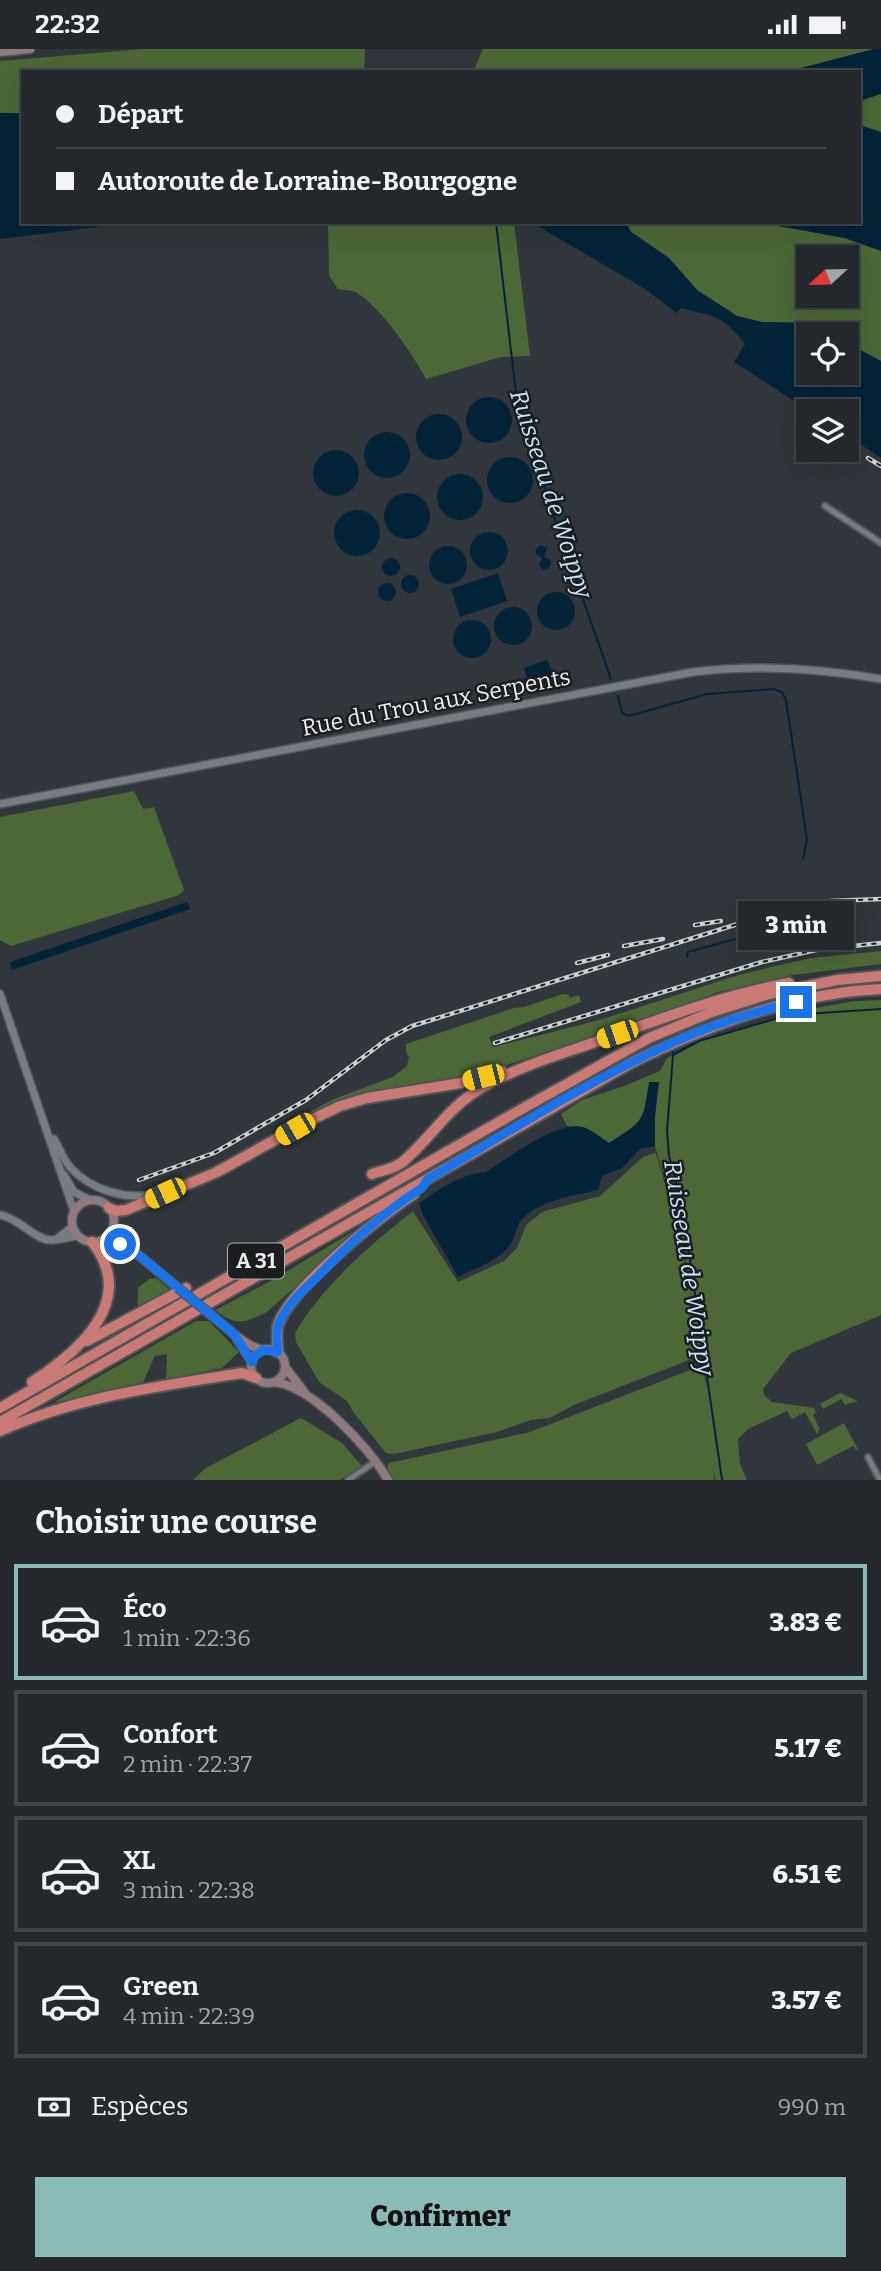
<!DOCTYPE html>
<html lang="fr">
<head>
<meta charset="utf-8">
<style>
  :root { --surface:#24282c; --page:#303438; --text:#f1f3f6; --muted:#a3a6a9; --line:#414448; --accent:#8bbbb9 }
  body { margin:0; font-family:Bitter,serif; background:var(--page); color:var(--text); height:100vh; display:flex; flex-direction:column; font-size:26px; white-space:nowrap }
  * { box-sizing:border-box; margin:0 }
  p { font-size:23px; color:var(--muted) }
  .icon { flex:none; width:38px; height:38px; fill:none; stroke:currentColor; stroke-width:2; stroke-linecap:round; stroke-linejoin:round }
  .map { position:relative; height:1431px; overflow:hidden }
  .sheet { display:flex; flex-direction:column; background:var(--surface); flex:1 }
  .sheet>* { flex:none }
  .banner { position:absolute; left:21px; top:21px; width:840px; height:154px; border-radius:0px; box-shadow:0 7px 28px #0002,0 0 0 2px var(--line); display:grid; align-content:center; height:154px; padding:0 35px; background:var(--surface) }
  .needle { width:46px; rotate:248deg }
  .tools { position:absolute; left:796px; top:196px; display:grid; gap:14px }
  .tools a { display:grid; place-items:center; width:63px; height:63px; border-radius:0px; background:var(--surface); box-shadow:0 7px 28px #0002,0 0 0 2px var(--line); font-size:35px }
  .end { position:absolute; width:32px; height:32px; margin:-16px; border:9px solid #1a73e8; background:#fff; box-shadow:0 0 0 4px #fff }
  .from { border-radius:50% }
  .bubble { position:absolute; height:49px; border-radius:0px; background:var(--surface); box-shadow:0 7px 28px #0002,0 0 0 2px var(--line); font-size:23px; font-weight:800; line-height:49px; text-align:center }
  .car { position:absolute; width:21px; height:42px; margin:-21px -10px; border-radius:9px; box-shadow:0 0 5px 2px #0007; background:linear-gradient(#f5c518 24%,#345 0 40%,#f5c518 0 76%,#345 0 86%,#f5c518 0) }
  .banner b { display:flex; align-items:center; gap:24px; height:66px; font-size:26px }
  .banner b+b { border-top:2px solid var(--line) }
  .banner i { width:18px; height:18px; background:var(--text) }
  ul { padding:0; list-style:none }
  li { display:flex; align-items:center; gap:21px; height:116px; margin:0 14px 10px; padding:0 21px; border:4px solid var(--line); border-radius:0px }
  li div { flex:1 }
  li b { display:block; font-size:26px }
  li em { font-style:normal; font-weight:800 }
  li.on { border-color:var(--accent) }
  li>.icon { width:63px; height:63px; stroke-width:1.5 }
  h2 { padding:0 35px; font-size:32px; line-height:84px }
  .pay { display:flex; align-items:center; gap:18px; height:77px; padding:0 35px; font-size:26px }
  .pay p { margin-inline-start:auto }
  .primary-button { display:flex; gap:14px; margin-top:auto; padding:14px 35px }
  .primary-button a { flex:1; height:80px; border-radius:0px; background:var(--accent); color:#111; font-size:28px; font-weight:800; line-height:80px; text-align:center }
  .status { display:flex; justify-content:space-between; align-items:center; height:49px; padding:0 35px; background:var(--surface); direction:ltr }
  .status svg { height:19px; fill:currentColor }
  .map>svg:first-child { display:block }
</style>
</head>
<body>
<div class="status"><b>22:32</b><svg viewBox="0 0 49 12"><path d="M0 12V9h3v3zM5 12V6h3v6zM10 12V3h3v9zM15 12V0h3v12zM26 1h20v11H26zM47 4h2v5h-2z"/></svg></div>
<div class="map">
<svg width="881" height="1431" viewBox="0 0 881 1431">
  <rect width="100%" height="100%" fill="#30363b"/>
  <g fill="#4b6836" fill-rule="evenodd">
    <path d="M144 0H365L364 23H23V64H0V12Z"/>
    <path d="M483 0H874L786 23H473Z"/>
    <path d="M881 45V83L859 76V52Z"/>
    <path d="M328 173H514L530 307 501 308 426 330C414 307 379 255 355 243 350 241 343 241 338 240L329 226Z"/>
    <path d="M626 173H757L845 189 881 202V312L847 294V285H830L809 274 762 273 737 267 697 241 669 209 631 183ZM808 208H847V247H808Z"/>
    <path d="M134 742 143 760 154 758 184 841 179 846 11 897 0 891V768Z"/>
    <path d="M881 902V915L793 926 718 943 643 971 497 1019 470 1026 391 1039 338 1051 287 1078 285 1076 334 1050 393 1028 407 1017 409 1009 406 1002V995L514 959 524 958 563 945 569 946 570 949 579 946 581 953 489 988 493 998 603 970 732 928 775 917 812 909Z"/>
    <path d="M881 951V1266L791 1304 763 1340 764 1346 772 1353 814 1359 816 1364 813 1366 820 1380 817 1385 805 1363 792 1370 787 1362 748 1380 738 1390 740 1415 747 1431H715L713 1415 714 1431H393L387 1418 389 1414 530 1383 703 1316 706 1340 705 1306 698 1274 702 1306 684 1313 574 1356 550 1369 531 1371 497 1383 394 1405 386 1404 354 1364 347 1352 319 1333 296 1293 295 1284C324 1235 369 1197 413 1162L458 1233 504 1212 517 1199 526 1176 542 1163 600 1147 643 1108 656 1104 678 1180 695 1266 681 1186 655 1097V1067L658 1033 646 1052 643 1068 632 1079 609 1094 584 1078 567 1077 561 1065 582 1051 624 1037 660 1022 667 1009 708 988 810 960 855 952Z"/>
    <path d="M352 1183 353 1187 267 1263C244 1274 236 1278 215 1261L269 1233Z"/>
    <path d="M156 1229 173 1243 148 1257 138 1258V1239L149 1230Z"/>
    <path d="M196 1272H209L239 1303 222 1319 166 1330 167 1305 155 1307 143 1333 57 1354 56 1352Z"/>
    <path d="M840 1344 858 1352 845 1356 841 1350 823 1360 820 1355Z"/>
    <path d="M301 1369 342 1394 362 1417 340 1431H193L204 1420Z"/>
    <path d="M844 1374 858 1400 856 1401 853 1397 817 1416 806 1395Z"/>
  </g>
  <g fill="#032338">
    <path d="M874 0H881V45L859 52V23H786Z"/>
    <path d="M0 64H23V173H136L0 190Z"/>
    <path d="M859 76 881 83V202L845 189 757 173H859Z"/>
    <path d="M531 173H626L631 183 669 209 697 241 737 267 762 273 809 274 830 285H808V324H847V294L881 312V409L847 386V362H810L734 313 745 295C723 266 715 268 681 259L677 264 645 240Z"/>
    <circle cx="489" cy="371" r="23"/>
    <circle cx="439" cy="388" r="23"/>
    <circle cx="387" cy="406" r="23"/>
    <circle cx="336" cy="424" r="23"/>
    <circle cx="510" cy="431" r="23"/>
    <circle cx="460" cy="448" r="23"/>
    <circle cx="407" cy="467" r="23"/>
    <circle cx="357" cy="484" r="23"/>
    <circle cx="489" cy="502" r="19"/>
    <path d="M540 496 547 499 544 508 550 511 551 515 548 520 543 521 539 516 542 509 537 506 535 502Z"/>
    <circle cx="448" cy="516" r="19"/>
    <circle cx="391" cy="518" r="9"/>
    <path d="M498 524 507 552 460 568 451 540Z"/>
    <circle cx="410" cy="535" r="9"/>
    <circle cx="387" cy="543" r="9"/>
    <circle cx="556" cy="562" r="19"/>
    <circle cx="513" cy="577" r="19"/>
    <circle cx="472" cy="590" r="19"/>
    <path d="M547 611 556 631 528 641 523 630 527 628 524 619Z"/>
    <path d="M187 853 190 860 12 921 10 913Z"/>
    <path d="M649 1033H659L655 1067V1097L640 1100 622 1119 602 1127 598 1141C572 1147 540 1151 521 1171 516 1177 515 1188 510 1196 500 1211 474 1220 458 1228L423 1166 419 1154C438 1141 461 1125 486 1123 507 1110 561 1068 585 1079 594 1082 601 1089 609 1094 644 1072 643 1073 649 1033Z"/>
  </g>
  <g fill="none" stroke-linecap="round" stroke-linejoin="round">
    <g stroke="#032338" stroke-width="2">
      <path d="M496 173 516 345 555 471 611 630"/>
      <path d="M618 647 622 664 629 667 707 645 774 640 782 643 786 651 807 791 803 810"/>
      <path d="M687 908 688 903 802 872V867"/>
      <path d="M673 1003V1006L699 992 789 966 881 960"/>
      <path d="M673 1006 667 1082 669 1107 681 1153 688 1197 722 1431"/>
    </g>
    <g stroke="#4f5458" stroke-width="9">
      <g id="minor">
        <path d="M825 457 881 494"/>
        <path d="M868 1408 880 1431"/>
        <path d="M348 1431 376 1412"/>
      </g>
    </g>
    <g stroke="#4f5458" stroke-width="10">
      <g id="tertiary">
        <path d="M0 755 693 623C757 615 818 619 881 630"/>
        <path d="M0 945 74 1162"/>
        <path d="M54 1090C60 1100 63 1111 71 1119 92 1142 125 1150 154 1146"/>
        <path d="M64 1126 74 1143 90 1151"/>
        <path d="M0 1166C19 1169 34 1190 50 1191 59 1191 69 1188 78 1187"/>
        <path d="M58 1189 72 1178"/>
      </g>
    </g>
    <g stroke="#4f5458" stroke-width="11">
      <g id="secondary">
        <path d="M0 3 30 0"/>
        <circle cx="93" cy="1172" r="21"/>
        <path d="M113 1178 136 1204 178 1239"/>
        <path d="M105 1189 131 1201"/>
        <path d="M215 1269C228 1280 245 1297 263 1301"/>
        <path d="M237 1290 252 1313"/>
        <circle cx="268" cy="1317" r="17"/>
        <path d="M285 1318 305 1344"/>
        <path d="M274 1333C312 1337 370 1399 388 1431"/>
      </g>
    </g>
    <g stroke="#4f5458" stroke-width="14">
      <g id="motorway">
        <path d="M372 1125C384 1121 397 1119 406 1110 434 1085 449 1057 483 1038 519 1017 562 1005 601 991 663 969 724 946 789 934"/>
        <path d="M109 1159 116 1162 126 1161 217 1123 313 1070 340 1057 367 1049 461 1034 502 1022"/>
        <path d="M87 1292 186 1239"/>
        <path d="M278 1303C277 1294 276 1285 278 1276 290 1240 381 1166 414 1145"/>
        <path d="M32 1333C78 1303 139 1252 92 1193"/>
        <path d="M0 1359 513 1065 649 989 712 963 769 945 837 931 881 927"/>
        <path d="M0 1373 633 1013C710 975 795 944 881 940"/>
        <path d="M0 1382C76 1348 160 1337 242 1324L256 1329"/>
      </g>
    </g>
    <use href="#minor" stroke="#767c82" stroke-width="5"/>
    <use href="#tertiary" stroke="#767c82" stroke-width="7"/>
    <use href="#secondary" stroke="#8f7b7e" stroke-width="8"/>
    <use href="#motorway" stroke="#ca7a74" stroke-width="10"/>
    <g stroke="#cbcfd2" stroke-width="4.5">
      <g id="rail">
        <path d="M868 409 881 417"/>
        <path d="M695 876 721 872"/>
        <path d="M624 897 663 890"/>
        <path d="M577 914 608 906"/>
        <path d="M495 994 762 913 816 901 881 894"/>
        <path d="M139 1131 214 1104 306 1051 386 991 412 977 757 869 830 852 881 850"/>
      </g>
    </g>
    <use href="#rail" stroke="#1b1d1f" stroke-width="2" stroke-dasharray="5" stroke-linecap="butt"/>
    <g stroke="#4f5458" stroke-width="11" stroke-linecap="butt">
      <path id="secondary-bridge" d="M178 1239 215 1269"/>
    </g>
    <use href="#secondary-bridge" stroke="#8f7b7e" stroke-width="8"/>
  </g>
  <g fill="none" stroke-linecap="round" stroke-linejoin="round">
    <path stroke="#1a73e8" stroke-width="9" d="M120 1195 136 1204 234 1285 252 1313 254 1308 263 1301 278 1303C277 1292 275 1282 280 1272 288 1255 302 1242 315 1230 348 1196 382 1164 422 1139L428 1130C507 1084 586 1033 670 995 710 976 753 963 796 953"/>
  </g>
  <g text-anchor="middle" stroke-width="5" stroke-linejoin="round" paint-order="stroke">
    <rect fill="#1b1d1f" stroke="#acafb2" stroke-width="2" x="228" y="1194.5" width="56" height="35" rx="5"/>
    <g font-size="21" font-weight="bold" fill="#eaeef1">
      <text x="256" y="1219">A 31</text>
    </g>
    <g font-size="23" fill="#eaeef1" stroke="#1b1d1f">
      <text transform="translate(436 653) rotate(-11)" y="8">Rue du Trou aux Serpents</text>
    </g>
    <g font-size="24" font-style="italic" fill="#c6e6ff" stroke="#1b1d1f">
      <text transform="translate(551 445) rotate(72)" y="8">Ruisseau de Woippy</text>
      <text transform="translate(689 1219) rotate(81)" y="8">Ruisseau de Woippy</text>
    </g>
  </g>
</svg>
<div class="tools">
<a><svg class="needle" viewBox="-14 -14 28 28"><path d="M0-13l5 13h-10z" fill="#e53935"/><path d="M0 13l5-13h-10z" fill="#a3a6a9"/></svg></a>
<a><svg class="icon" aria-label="locate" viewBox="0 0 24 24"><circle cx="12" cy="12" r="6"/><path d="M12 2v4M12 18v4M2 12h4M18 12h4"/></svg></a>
<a><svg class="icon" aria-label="layers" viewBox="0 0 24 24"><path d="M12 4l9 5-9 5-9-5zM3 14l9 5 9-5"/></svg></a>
</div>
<i class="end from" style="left:120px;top:1195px"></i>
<i class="end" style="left:796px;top:953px"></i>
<div class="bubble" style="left:738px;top:852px;width:116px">3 min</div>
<i class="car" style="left:617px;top:985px;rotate:251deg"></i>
<i class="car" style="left:483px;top:1028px;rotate:256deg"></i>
<i class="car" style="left:295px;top:1080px;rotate:240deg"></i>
<i class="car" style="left:165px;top:1144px;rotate:245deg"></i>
<div class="banner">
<b><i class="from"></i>Départ</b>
<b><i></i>Autoroute de Lorraine-Bourgogne</b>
</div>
</div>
<section class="sheet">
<h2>Choisir une course</h2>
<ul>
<li class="on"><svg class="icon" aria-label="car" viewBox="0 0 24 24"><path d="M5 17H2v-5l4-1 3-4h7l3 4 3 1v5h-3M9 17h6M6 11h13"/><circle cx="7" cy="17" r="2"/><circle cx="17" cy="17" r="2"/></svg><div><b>Éco</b><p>1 min · 22:36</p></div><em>3.83 €</em></li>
<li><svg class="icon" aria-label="car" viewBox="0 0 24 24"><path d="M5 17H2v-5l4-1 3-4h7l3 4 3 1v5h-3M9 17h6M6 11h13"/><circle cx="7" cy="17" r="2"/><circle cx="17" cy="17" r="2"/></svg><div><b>Confort</b><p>2 min · 22:37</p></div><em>5.17 €</em></li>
<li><svg class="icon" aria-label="car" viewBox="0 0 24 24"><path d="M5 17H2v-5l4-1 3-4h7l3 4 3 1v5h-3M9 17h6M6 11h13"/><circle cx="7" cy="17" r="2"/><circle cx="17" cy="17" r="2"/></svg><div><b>XL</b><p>3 min · 22:38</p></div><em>6.51 €</em></li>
<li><svg class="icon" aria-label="car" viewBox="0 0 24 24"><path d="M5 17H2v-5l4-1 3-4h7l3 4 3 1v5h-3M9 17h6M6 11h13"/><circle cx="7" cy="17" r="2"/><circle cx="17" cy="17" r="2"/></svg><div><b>Green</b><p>4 min · 22:39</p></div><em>3.57 €</em></li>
</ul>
<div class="pay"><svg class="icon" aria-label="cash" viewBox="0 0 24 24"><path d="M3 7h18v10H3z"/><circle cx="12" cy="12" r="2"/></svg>Espèces<p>990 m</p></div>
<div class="primary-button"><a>Confirmer</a></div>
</section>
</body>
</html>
